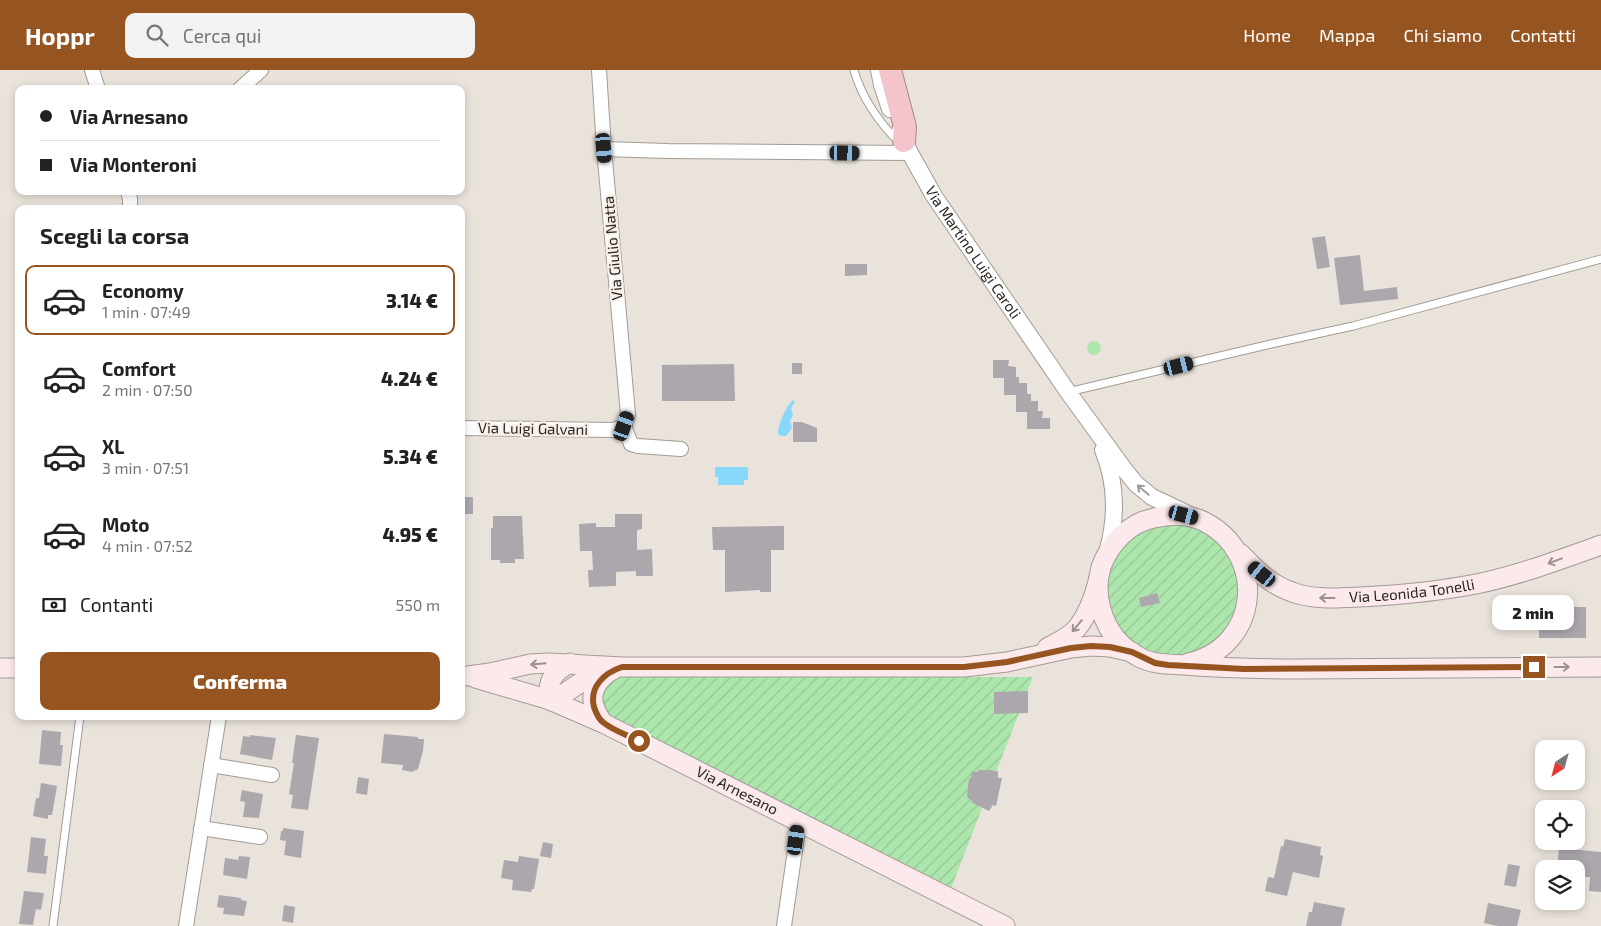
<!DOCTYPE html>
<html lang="it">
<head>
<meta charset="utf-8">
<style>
  :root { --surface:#fff; --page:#f2f2f2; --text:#222; --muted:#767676; --line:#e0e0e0; --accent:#965420 }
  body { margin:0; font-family:"Exo 2",sans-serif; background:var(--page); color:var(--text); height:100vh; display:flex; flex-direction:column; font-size:19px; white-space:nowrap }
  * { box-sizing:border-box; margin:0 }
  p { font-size:16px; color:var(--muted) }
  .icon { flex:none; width:28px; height:28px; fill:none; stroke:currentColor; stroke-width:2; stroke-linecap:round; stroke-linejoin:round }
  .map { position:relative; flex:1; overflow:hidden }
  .sheet { position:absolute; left:15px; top:135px; width:450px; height:515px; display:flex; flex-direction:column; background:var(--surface); border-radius:10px; box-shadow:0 2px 8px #0003 }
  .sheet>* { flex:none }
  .hud { position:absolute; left:15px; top:15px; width:450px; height:110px; border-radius:10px; box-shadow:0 2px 8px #0003; display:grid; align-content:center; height:110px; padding:0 25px; background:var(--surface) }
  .needle { width:32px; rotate:216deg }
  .tools { position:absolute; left:1535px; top:670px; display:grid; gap:10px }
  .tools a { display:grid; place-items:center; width:50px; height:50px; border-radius:10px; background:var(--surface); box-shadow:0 2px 8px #0003; font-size:25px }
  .end { position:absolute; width:22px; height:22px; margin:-11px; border:6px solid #965420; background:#fff; box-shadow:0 0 0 2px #fff }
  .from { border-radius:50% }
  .bubble { position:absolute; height:35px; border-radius:10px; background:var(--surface); box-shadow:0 2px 8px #0003; font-size:16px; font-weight:800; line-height:35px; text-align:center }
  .car { position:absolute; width:15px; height:30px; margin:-15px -8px; border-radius:6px; box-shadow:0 0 4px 1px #0007; background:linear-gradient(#222 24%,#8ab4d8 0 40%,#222 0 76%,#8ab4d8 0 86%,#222 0) }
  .hud b { display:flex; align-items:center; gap:18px; height:48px; font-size:19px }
  .hud b+b { border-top:1px solid var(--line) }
  .hud i { width:12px; height:12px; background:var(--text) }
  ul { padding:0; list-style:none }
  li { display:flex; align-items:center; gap:15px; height:70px; margin:0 10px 8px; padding:0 15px; border:2px solid transparent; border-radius:10px }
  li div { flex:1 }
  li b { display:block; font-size:19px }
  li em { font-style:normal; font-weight:800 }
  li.active { border-color:var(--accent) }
  li>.icon { width:45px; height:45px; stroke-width:1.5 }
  h2 { padding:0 25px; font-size:22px; line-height:60px }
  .pay { display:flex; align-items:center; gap:12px; height:55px; padding:0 25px; font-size:19px }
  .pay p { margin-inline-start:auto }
  .cta { display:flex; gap:10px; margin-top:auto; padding:10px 25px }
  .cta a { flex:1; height:58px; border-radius:10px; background:var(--accent); color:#fff; font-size:20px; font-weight:800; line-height:58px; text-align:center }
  header { display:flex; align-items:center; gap:30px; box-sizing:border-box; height:70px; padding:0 25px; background:var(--accent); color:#fff }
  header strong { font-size:24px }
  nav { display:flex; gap:28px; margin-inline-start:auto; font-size:18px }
  .search { width:350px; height:45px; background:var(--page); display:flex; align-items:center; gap:12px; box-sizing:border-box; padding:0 18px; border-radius:10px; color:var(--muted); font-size:19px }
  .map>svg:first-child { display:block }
</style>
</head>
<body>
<header>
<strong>Hoppr</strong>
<div class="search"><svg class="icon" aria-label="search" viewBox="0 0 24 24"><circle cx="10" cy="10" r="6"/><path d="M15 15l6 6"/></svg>Cerca qui</div>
<nav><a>Home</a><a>Mappa</a><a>Chi siamo</a><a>Contatti</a></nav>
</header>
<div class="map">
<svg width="1601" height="856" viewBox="0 0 1601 856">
  <defs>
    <pattern id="garden-furrows" width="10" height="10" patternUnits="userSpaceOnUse" patternTransform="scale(1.25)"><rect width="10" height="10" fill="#ade6ad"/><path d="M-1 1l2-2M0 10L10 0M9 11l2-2" fill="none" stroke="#95c595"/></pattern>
  </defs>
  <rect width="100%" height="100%" fill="#eae3dc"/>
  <circle fill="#ade6ad" cx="1094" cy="278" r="7"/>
  <g fill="url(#garden-furrows)">
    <circle cx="1173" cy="520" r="66"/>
    <path d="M624 607H1033L950 821 622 657 600 640 601 619 616 608Z"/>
  </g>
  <g fill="#88d8fc">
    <path d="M793 330 795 332 791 338 793 345 790 351 792 358 786 366H781L778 364C778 355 786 336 793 330Z"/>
    <path d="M715 397H748V410H744V415H718V407H715Z"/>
  </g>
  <g fill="#aca6ad">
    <path d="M1325 166 1330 197 1317 199 1312 168Z"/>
    <path d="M1360 185 1364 221 1397 217 1398 229 1340 235 1334 188Z"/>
    <path d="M845 194H867V205L845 206Z"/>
    <path d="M993 290H1009L1008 296 1016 297V307H1019V313H1027V324H1031V331H1038V341H1043L1042 348H1050V359H1027V342H1016V325H1004V308H993Z"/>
    <rect x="792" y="293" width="10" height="11"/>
    <path d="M734 294 735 331H662V295Z"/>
    <path d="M793 352H802L817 358V372H793Z"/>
    <rect x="461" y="427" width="12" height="17"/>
    <path d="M615 444H642V459L637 460V480L652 479 653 506H636V501L616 502V516L589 517 588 500H593L592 481H580L579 454 596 453V457H615Z"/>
    <path d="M493 446H522L524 489H515V493H500V490H491V458H493Z"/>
    <path d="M784 456V480H771V522H760V520L725 522V480H713L712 457Z"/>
    <path d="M1157 523 1160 533 1141 537 1139 528Z"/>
    <rect x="1539" y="537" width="47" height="31"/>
    <path d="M1028 621V643L994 644V622Z"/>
    <path d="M42 660 61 662 60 675H63L61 696 39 694Z"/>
    <path d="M384 664 418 667V669H424L423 681 418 699 412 702 402 700 403 695 381 693Z"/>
    <path d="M250 665 276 668 272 690 240 684 243 666 250 667Z"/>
    <path d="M296 665 319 668 308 740 291 738 293 725 289 724 294 693H292Z"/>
    <path d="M978 700H993V701H998V708H1002L996 736 993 735 989 741 971 732 972 731 967 727 969 708H971L972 702H978Z"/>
    <path d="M358 707 369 709 367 725 356 723Z"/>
    <path d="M41 713 57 716 52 745H48V749L33 746 36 728H39Z"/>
    <path d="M242 720 263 724 259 748 243 747 245 732 240 731Z"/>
    <path d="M283 758 304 761 301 788 284 785 286 771 280 770 281 761H283Z"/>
    <path d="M31 767 46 769 44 786H48L46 804 27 802Z"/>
    <path d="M1285 769 1321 777 1320 785 1323 786 1319 808 1293 802 1287 826 1265 821 1268 807 1274 808 1281 776 1283 777Z"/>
    <path d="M543 772 553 774 551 788 540 786Z"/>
    <path d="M1559 778 1601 782V822L1589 821 1590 807H1585V799H1557Z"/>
    <path d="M239 786 250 787 247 809 223 805 225 788 238 790Z"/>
    <path d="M519 786 539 789 534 819H532L531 822 512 820 513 810 501 808 504 790 518 792Z"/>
    <path d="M1508 794 1520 796 1516 817 1504 815Z"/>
    <path d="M24 821 44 823 41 840 36 839 33 855 19 854Z"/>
    <path d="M219 825 241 828V830L247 831 244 846 223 844 224 838 217 837Z"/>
    <path d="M1314 832 1345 838 1341 856H1306L1309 842H1312Z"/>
    <path d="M1488 833 1521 840 1517 856H1498L1484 853Z"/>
    <path d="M284 835 295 837 293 853 282 851Z"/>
  </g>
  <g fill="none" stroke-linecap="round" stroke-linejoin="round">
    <g stroke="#a29b95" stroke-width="9">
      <g id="service">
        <path d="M854 0C861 26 879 53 899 72"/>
        <path d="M1068 322 1271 274 1353 256 1601 189"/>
        <path d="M53 856 80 646"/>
      </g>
    </g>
    <g stroke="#a29b95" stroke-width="16">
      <g id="minor">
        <path d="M92 0 98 19"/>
        <path d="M599 0 604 79 628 344 624 356"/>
        <path d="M240 19 261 0"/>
        <path d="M604 79 667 81 910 83"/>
        <path d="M128 121 130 129V139"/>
        <path d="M461 358 613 360 624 356 631 374 638 376 681 379"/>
        <path d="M211 695 272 705"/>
        <path d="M201 758 260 767"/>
        <path d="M186 856 219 646"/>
        <path d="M784 856 799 753"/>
      </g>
    </g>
    <g stroke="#a29b95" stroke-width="18">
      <g id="tertiary">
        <path d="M879 0 882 15 890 39"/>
        <path id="s1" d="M900 61 910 83 934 126 1068 322 1124 399 1136 414 1152 427 1190 445"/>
        <path d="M1103 380C1117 414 1117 448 1107 483"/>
      </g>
    </g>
    <g stroke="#a29b95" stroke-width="21">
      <g id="secondary">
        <path id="s2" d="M1241 484C1256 500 1271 515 1292 522 1313 530 1338 528 1360 527 1400 525 1442 521 1481 513 1522 504 1562 489 1601 475"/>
        <path d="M1098 512C1097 545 1112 575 1143 589 1157 595 1170 594 1184 595 1222 598 1259 599 1298 599 1399 598 1500 597 1601 597"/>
        <path d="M1047 578C1058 572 1070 567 1078 557 1088 544 1094 527 1098 512 1099 507 1100 502 1101 497 1110 473 1129 453 1154 448 1170 444 1188 444 1203 451 1268 483 1261 577 1188 593"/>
        <path d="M0 598H19"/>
        <path d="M468 606 490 603 530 594 549 593 622 597H964L1007 592 1071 578 1091 576 1110 577 1132 582"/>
        <path id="s3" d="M475 608 550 630 603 653 1005 856"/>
        <path d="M550 630 562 625 583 611 613 600"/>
        <path d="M550 630C546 610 554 602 570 593"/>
        <path d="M603 653C588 632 589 617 610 601"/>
      </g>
    </g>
    <g stroke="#ab8389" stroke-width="24">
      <path id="trunk" d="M890 0 905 57 904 71"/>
    </g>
    <use href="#service" stroke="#fff" stroke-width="7"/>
    <use href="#minor" stroke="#fff" stroke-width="14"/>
    <use href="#tertiary" stroke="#fff" stroke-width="16"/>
    <use href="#secondary" stroke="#fbe9ec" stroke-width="19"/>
    <use href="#trunk" stroke="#f4c4cc" stroke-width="22"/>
  </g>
  <defs><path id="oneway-shaft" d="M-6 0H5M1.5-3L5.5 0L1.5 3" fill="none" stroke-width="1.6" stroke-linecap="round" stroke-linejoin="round" transform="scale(1.25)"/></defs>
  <use stroke="#9e9d9c" href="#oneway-shaft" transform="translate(1143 420) rotate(-140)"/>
  <g stroke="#9c9192">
    <use href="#oneway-shaft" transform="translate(1555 491) rotate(160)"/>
    <use href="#oneway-shaft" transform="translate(1327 528) rotate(180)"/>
    <use href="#oneway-shaft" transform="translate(1077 556) rotate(129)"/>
    <use href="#oneway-shaft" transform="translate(538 594) rotate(175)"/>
    <use href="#oneway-shaft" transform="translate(1562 597)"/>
  </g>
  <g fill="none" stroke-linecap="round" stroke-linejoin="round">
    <path stroke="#965420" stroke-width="6" d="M639 671C628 665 614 661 604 653 599 650 596 643 594 637 589 617 604 603 622 597H964L1007 592 1071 578 1091 576 1110 577 1132 582 1155 593 1168 595 1244 599 1534 597"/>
  </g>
  <g text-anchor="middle" stroke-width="4.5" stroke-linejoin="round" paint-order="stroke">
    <g font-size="15" fill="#282523" stroke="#f8f0e9">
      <text transform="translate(613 178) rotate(-95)" y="5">Via Giulio Natta</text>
      <text dy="5" stroke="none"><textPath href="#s1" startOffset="142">Via Martino Luigi Caroli</textPath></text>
      <text transform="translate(533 359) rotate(1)" y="5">Via Luigi Galvani</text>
      <text dy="5" stroke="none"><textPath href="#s2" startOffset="185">Via Leonida Tonelli</textPath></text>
      <text dy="5" stroke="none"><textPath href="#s3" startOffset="286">Via Arnesano</textPath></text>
    </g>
  </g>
</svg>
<div class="tools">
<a><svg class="needle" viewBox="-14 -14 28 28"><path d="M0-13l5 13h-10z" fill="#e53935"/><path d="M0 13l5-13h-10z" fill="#767676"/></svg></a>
<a><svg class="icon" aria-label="locate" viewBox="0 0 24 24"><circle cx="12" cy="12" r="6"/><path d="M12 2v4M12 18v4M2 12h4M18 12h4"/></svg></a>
<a><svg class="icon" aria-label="layers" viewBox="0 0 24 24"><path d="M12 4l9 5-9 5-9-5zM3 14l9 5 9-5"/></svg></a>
</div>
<i class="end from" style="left:639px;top:671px"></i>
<i class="end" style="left:1534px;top:597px"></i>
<div class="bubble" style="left:1492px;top:525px;width:82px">2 min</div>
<i class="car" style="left:604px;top:78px;rotate:175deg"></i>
<i class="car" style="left:845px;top:83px;rotate:91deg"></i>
<i class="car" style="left:1179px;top:296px;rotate:76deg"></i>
<i class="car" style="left:624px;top:356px;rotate:19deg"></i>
<i class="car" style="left:1184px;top:445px;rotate:105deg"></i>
<i class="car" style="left:1262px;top:504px;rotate:309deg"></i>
<i class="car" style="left:796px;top:770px;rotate:8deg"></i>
<div class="hud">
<b><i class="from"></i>Via Arnesano</b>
<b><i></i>Via Monteroni</b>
</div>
<section class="sheet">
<h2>Scegli la corsa</h2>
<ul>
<li class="active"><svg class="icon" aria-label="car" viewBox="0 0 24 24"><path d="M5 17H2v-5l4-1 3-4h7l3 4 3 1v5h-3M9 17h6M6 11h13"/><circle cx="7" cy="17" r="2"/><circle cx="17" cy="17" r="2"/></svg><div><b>Economy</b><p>1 min · 07:49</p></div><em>3.14 €</em></li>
<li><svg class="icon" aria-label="car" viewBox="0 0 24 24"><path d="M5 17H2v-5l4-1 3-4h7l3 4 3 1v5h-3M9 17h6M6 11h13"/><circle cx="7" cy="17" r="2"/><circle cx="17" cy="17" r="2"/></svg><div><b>Comfort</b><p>2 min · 07:50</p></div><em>4.24 €</em></li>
<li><svg class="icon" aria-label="car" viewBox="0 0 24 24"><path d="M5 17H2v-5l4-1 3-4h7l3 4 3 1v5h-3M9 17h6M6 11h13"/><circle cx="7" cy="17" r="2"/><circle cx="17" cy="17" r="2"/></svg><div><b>XL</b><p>3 min · 07:51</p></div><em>5.34 €</em></li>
<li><svg class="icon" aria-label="car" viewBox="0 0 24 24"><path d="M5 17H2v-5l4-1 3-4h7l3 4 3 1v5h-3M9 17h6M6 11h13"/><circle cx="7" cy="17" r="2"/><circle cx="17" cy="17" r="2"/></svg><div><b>Moto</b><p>4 min · 07:52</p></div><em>4.95 €</em></li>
</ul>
<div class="pay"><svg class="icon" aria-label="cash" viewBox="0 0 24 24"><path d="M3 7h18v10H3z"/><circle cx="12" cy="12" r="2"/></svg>Contanti<p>550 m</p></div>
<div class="cta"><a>Conferma</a></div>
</section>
</div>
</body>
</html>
